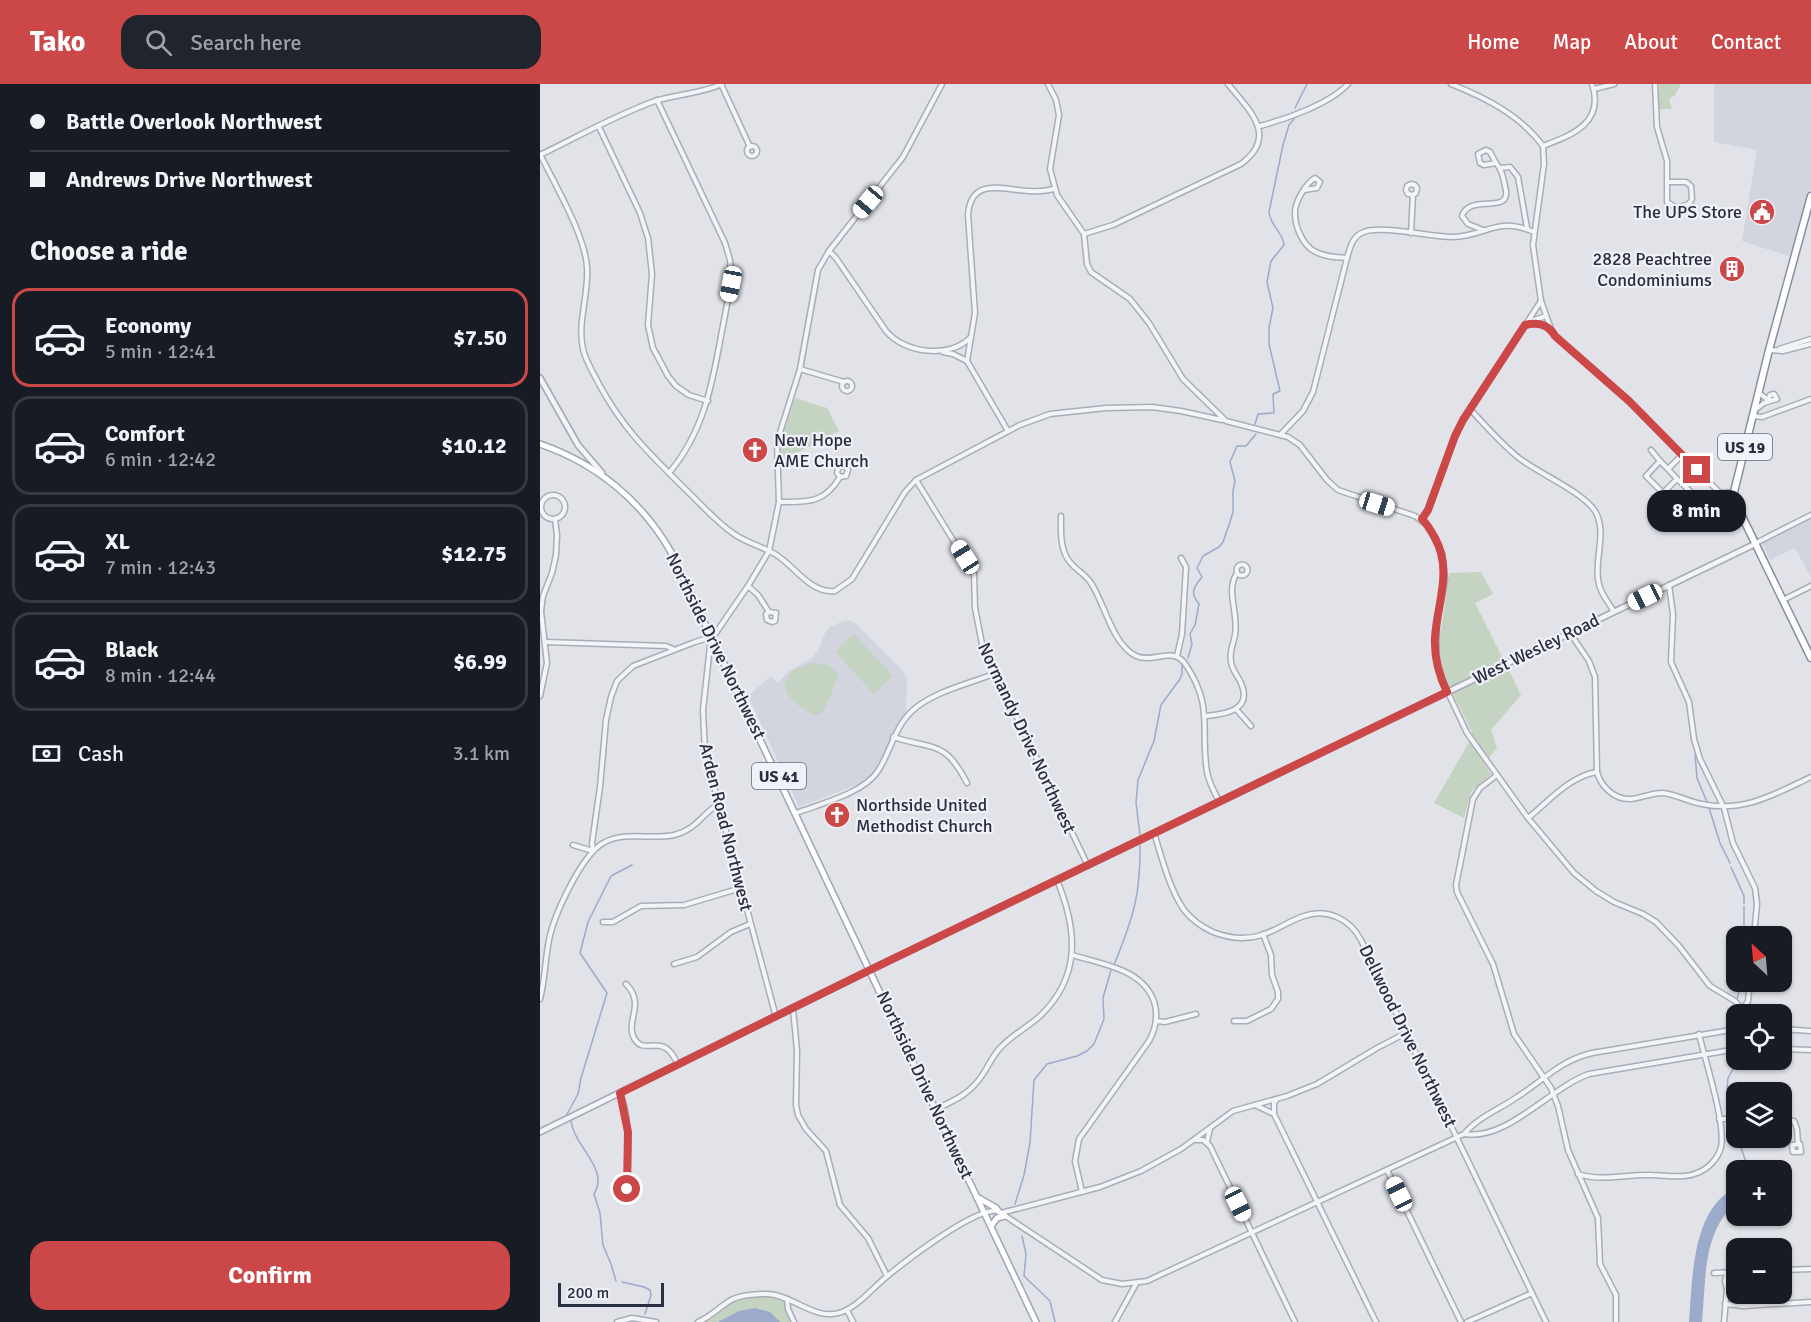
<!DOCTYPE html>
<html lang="en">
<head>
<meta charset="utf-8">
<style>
  :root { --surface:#171b24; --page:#20242c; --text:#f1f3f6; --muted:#9ea1a6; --line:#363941; --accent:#cc4748 }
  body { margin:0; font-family:Signika,sans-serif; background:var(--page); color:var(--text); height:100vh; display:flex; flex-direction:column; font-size:22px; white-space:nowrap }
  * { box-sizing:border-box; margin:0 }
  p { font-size:20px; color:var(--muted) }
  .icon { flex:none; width:33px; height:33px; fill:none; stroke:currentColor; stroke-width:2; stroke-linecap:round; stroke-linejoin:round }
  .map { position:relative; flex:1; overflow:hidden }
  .panel { display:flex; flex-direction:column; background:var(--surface); width:540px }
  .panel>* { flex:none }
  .top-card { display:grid; align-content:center; height:132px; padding:0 30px; background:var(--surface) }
  .needle { width:39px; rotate:334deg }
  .tools { position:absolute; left:1186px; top:842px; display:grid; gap:12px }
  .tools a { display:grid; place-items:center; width:66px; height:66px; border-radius:12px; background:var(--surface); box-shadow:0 2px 4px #0004; font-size:30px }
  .scale { position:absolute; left:18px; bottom:15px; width:106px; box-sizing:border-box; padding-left:6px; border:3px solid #292e41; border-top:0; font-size:16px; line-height:21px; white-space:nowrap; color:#292e41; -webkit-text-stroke:4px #f0f2f7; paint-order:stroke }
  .end { position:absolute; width:27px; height:27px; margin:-14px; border:8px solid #cc4748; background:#fff; box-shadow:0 0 0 3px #fff }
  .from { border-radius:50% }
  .bubble { position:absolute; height:42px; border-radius:18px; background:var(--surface); box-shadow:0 2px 4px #0004; font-size:20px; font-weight:700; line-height:42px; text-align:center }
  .car { position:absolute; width:18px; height:36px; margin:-18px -9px; border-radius:8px; box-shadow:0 0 4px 2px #0007; background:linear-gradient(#fff 24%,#345 0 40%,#fff 0 76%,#345 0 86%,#fff 0) }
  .top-card b { display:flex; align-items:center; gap:21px; height:57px; font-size:22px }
  .top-card b+b { border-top:2px solid var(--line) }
  .top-card i { width:15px; height:15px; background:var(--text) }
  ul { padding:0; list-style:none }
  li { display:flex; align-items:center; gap:18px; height:99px; margin:0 12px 9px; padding:0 18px; border:3px solid var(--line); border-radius:18px }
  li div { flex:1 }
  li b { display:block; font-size:22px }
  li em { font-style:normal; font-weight:700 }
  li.selected { border-color:var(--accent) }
  li>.icon { width:54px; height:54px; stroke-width:1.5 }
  h2 { padding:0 30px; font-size:27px; line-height:72px }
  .pay { display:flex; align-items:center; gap:15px; height:66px; padding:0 30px; font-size:22px }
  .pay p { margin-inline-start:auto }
  .action { display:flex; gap:12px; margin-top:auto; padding:12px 30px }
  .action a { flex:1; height:69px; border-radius:18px; background:var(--accent); color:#fff; font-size:24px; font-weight:700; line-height:69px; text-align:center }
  header { display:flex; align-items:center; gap:36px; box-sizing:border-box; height:84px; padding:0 30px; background:var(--accent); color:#fff }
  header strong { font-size:28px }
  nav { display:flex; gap:33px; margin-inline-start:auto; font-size:21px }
  .search { width:420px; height:54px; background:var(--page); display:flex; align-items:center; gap:15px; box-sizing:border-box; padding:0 21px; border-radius:18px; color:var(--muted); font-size:22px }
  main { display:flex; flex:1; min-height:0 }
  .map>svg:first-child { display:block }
</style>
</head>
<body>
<header>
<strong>Tako</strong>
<div class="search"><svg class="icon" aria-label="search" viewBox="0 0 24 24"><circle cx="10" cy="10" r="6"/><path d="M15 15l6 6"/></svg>Search here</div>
<nav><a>Home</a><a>Map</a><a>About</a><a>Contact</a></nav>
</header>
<main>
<section class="panel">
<div class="top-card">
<b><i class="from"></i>Battle Overlook Northwest</b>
<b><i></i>Andrews Drive Northwest</b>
</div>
<h2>Choose a ride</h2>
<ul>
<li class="selected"><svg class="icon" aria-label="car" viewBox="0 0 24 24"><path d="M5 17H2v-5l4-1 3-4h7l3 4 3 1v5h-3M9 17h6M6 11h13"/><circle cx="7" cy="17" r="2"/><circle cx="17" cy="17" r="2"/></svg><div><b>Economy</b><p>5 min · 12:41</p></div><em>$7.50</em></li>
<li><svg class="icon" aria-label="car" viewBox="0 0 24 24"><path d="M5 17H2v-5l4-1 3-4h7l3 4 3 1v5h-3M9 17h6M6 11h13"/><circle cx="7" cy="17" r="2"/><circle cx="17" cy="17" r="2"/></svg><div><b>Comfort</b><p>6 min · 12:42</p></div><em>$10.12</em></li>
<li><svg class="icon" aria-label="car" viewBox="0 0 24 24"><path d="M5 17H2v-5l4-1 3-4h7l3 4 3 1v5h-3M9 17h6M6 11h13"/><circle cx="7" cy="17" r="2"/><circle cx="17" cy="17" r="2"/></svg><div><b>XL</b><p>7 min · 12:43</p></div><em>$12.75</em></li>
<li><svg class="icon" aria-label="car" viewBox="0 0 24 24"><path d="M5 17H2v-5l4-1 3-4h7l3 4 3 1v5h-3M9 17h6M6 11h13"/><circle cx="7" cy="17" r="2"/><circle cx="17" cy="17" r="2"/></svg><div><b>Black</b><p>8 min · 12:44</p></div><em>$6.99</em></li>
</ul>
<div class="pay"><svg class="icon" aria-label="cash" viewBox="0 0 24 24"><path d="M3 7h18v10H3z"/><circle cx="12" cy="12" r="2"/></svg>Cash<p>3.1 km</p></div>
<div class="action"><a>Confirm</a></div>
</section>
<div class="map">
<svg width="1271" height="1238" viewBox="0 0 1271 1238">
  <rect width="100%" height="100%" fill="#e1e3e9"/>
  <g fill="#d3d5de">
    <path d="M1174 0H1271V103L1252 173 1202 157 1217 66 1174 58Z"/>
    <path d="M1271 435V494L1255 464 1230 476 1222 459Z"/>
    <path d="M310 536 316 540 363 587 367 595 366 629 349 657 338 685 326 697 259 723 208 612 231 592 237 599 248 588 273 573 279 565 285 549 290 543 301 538Z"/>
  </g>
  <g fill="#c4d3c2">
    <path d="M1119 0H1141L1135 11 1129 15 1132 25H1119Z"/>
    <path d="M255 314 287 324 299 347 241 377V357Z"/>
    <path d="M941 488 953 510 935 519 981 611 951 646 957 664 944 680 951 690 931 708 924 734 894 719 929 658 932 648 903 589 899 562 909 489Z"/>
    <path d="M314 550 353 592 334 610 295 567Z"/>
    <path d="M271 579 289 581 299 591C292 604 290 617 282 629L274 631C260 623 247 616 244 599L253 586Z"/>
    <path d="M224 1209 246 1216 250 1238H154L186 1220Z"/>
  </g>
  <g fill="#9cabc9">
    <path d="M1197 1104V1118C1162 1147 1166 1197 1162 1238H1149C1152 1200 1152 1142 1181 1114 1185 1110 1192 1107 1197 1104Z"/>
    <path d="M215 1224 230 1228 240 1238H178L199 1227Z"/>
  </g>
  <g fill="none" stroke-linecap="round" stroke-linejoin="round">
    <g stroke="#9cabc9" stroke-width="1.5">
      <path d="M755 24 767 0"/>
      <path d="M715 340 718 330 734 329 733 310 740 307 729 260V244L733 224 727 198 731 177 744 161C743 148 730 142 729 128L743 61 749 41 754 35"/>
      <path d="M648 574 652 560 650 550 655 541 659 520C650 509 653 504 662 493L657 484 663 472 679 463 683 458 690 438 693 428V407L695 397 690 378 697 362H706L716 350"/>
      <path d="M1155 670 1157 694 1167 718"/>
      <path d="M1169 724 1180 759 1190 779"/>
      <path d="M600 751 596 719 598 696 614 657 621 621 640 595 642 590V581"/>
      <path d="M1191 783 1204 812V819"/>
      <path d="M1204 852V822"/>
      <path d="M574 881C593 834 601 811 600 759"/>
      <path d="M1197 915 1202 897"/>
      <path d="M1190 943 1194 922"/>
      <path d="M1190 949 1191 964"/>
      <path d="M27 1030 38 1010 41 994 67 909 40 869 48 838 71 792 92 781"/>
      <path d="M1191 1030 1187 1004 1188 994 1193 985 1192 969"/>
      <path d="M31 1036C33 1062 70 1084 54 1110L60 1129 63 1161 71 1180 76 1197"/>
      <path d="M1193 1037 1197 1053"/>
      <path d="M1197 1053 1209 1086"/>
      <path d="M475 1120 484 1091 490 1059 494 996 507 980 537 972 547 967 554 960 564 935 563 914 571 886"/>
      <path d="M482 1152 486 1170 484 1192 510 1217 515 1238"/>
      <path d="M82 1198 104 1203 110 1206 111 1211 105 1230"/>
    </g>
    <g stroke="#aaadb7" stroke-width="7">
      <g id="minor">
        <path d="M181 0 210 63"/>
        <path d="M508 0 516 16 519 31 510 85 517 111 544 150 547 180 551 188 590 215 609 239 643 295 686 337 748 353 760 361 787 396 798 406 875 432 888 442 902 469 905 496 897 536 896 575 902 596 927 649 988 734 1034 789 1056 807 1074 818 1103 830 1116 838 1139 862 1170 902 1195 917 1206 930"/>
        <path d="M911 0C946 14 980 31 1003 62L1004 80 993 161 1001 217 1011 245 1015 252 1089 317 1180 409 1186 418 1198 426"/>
        <path d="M1115 0 1117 43 1127 77V118L1137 124 1149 120 1152 115 1151 102 1146 98H1128"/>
        <path d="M1054 5 1074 0"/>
        <path d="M117 16 185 159 190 176 191 188C190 209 185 231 181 252 172 302 163 349 129 389"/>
        <path d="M720 42C746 35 790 20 808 0"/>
        <path d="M59 43 100 129 108 154 112 190 108 241 113 264 128 292 136 302 149 311 168 317"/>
        <path d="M1003 62C1032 51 1065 39 1052 0"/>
        <circle cx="212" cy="67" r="5"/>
        <path d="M0 70C15 101 45 151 47 183 49 211 37 238 43 265 46 278 54 290 60 302 84 346 109 369 144 404 160 419 175 437 194 450 207 459 221 462 235 470 254 481 270 510 295 507L312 495 365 408 376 396 480 341 510 330 566 324 612 323 641 327 682 336"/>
        <path d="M0 71C37 53 76 31 115 17 137 10 160 10 182 0"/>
        <path d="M961 84 970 83 978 93 987 144"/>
        <path d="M764 106 777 104 780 98 775 94C766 99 754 119 755 130 755 143 763 161 774 167 784 173 796 173 807 174"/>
        <path d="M943 146 928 140 922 132C930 108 974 133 965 102 963 93 962 86 956 79L944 81 940 79 938 70 946 66 950 68 956 79"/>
        <path d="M871 149 873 111 876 109 877 104 875 101 871 100 867 102 866 106 868 110 873 111"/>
        <path d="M544 150 573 141 701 80C739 52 709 26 688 0"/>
        <path d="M289 167 296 174 346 247C364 269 409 275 430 254"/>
        <path d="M988 238 1006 232"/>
        <path d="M986 241 998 239 1010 244"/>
        <path d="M1239 265 1271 255"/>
        <path d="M1229 266 1243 267 1271 260"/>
        <path d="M403 268 413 270 427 277"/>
        <path d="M427 277 435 229 428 131C431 92 464 106 489 107 498 108 506 107 514 105"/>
        <path d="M427 277 468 347"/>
        <path d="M260 285 304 298"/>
        <circle cx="307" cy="302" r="5"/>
        <path d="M930 325C946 342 961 360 979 374 998 389 1043 408 1055 427 1067 447 1055 473 1058 495 1059 508 1068 517 1074 528"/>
        <path d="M1215 326 1224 319 1237 315 1234 310 1230 311 1228 316 1219 309"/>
        <path d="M1213 332 1222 333 1271 315"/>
        <path d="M741 350 763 327 773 308 807 174C810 164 812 152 824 148 841 141 891 153 912 153 948 152 956 132 994 148"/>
        <path d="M1111 366 1120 377"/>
        <path d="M1128 385 1137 395 1123 409 1106 392 1120 377 1128 385 1142 371"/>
        <path d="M1137 395 1152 409"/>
        <path d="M376 396 434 490 435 524 442 560 548 782"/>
        <path d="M1180 409 1194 408"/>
        <circle cx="13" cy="423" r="12"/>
        <path d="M239 418C267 418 284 420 300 393L306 392 308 386 306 383 301 382 298 385 297 389 300 393"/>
        <path d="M521 432C521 445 520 460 526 472 531 484 544 488 551 499 565 520 572 560 596 572 614 580 633 561 646 581 674 623 660 645 667 688 669 698 674 708 679 717"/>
        <path d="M882 435 888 426 915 352 923 336 1001 217"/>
        <path d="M1216 459 1271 431"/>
        <circle cx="702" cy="486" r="5.5"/>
        <path d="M1129 501 1133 530 1131 578 1149 618 1154 655 1160 675 1184 724 1193 759 1215 804 1217 820 1214 852"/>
        <path d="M208 502 218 511 229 528 236 529 235 537 232 538 227 536 226 530 229 528"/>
        <path d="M1243 516 1271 502"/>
        <path d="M1030 549 1049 577 1055 593 1057 688C1061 703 1075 716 1091 715 1101 714 1112 709 1122 709 1136 710 1149 718 1162 720 1204 729 1235 710 1271 693"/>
        <path d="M5 558 126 562 133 565"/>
        <path d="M637 572 642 550 646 483 641 474"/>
        <path d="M0 612 7 579 1 527 3 512 12 489 16 471 17 451 15 435"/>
        <path d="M696 625 711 642"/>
        <path d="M666 632C684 630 713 627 701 599 698 592 692 586 691 578 689 568 693 561 695 551 699 529 685 507 697 489"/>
        <path d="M353 653C394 666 405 656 427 699"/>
        <path d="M957 691 940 704 933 715 916 801 917 808 953 880 974 950 1011 1004 1018 1022 1028 1066 1058 1134 1060 1180 1076 1211V1238"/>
        <path d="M256 729C280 720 324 709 338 687 351 667 354 644 372 627 394 607 429 600 456 589"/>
        <path d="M988 734C1008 718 1030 692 1057 688"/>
        <path d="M614 749C622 774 629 804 644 826 652 836 662 843 673 848 688 854 706 856 722 851 737 846 749 837 764 832 787 824 810 835 821 856L1006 1238"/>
        <path d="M33 761 53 767 52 759 60 703 66 636 71 613 77 597 93 582 155 558 172 553"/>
        <path d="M63 838H73L101 822 144 821 201 804"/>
        <path d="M532 871C561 880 606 885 615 921 618 934 615 946 609 957L539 1055 535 1077 542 1108"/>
        <path d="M134 880 157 873 191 848 210 840"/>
        <path d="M86 900C106 920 85 937 94 954 105 974 123 945 138 981"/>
        <path d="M0 915C5 896 5 876 9 856 14 831 42 769 65 758 86 747 111 756 134 751 158 745 162 729 179 720"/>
        <path d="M253 925 257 966 256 1021 258 1031 266 1045 286 1067 300 1121 328 1154 347 1192"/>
        <path d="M1203 925 1208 917 1210 897"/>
        <path d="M236 933 165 669 163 626 170 562 173 553 208 502 229 467 239 418 237 358 260 285 278 186 289 167 363 73 402 0"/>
        <path d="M616 937 625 938 656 930"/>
        <path d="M694 937H707L731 925 738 915V908L732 891 731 871 723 850"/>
        <path d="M1242 945 1271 947"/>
        <path d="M1242 965 1271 966"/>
        <path d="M80 1009C92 1039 86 1070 88 1101L87 1105H83L79 1108 80 1114 84 1115 88 1113 89 1110 87 1105"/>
        <path d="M737 1015 734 1019V1030L836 1238"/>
        <path d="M715 1021 734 1030"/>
        <path d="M396 1025C416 1016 431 1009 443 990 449 981 453 971 461 963 472 951 488 943 500 932 542 892 537 845 517 796"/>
        <path d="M1179 1035H1197"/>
        <path d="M1242 1037H1254L1257 1045 1258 1060"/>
        <path d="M925 1050C967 1057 1011 1003 1049 990L1197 965"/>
        <path d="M656 1056H663L670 1062 755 1238"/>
        <path d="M667 1058 670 1044"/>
        <path d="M1260 1060 1261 1068H1253L1252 1061Z"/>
        <path d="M847 1086 921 1238"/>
        <path d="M1038 1090C1063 1098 1086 1090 1111 1091 1126 1091 1143 1095 1157 1089 1168 1085 1178 1075 1181 1063 1186 1040 1165 976 1159 950"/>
        <path d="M461 1129 560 1103 601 1087 641 1065 693 1027 747 1012 777 1000 837 964 866 949"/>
        <path d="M464 1131 562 1196 582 1200 607 1197 924 1050C938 1033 960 1025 977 1013 1004 996 1019 977 1052 969L1197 945"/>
        <path d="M1242 1186 1271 1185"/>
        <path d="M1174 1189 1197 1188"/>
        <path d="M1187 1205 1189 1203 1190 1197 1187 1189"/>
        <path d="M247 1215 248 1225 254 1238"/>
        <path d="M1185 1220 1203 1222 1271 1218"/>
        <path d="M307 1226 313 1238"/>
        <path d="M77 1238 92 1234 116 1238"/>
        <path d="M158 1238C170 1233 177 1225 188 1218 197 1211 216 1210 228 1210 253 1211 276 1238 302 1228 318 1222 332 1205 345 1194 364 1178 435 1123 458 1127"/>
        <path d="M575 1238 596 1200"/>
        <path d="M927 1238 992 1209"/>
        <path d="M1184 1238 1187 1205 1185 1197 1187 1189"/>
      </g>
    </g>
    <g stroke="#aaadb7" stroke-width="8">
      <g id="tertiary">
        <path d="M0 294 38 361 62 389"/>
        <path d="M0 1048 334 884 1215 460"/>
      </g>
    </g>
    <g stroke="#a0a5b5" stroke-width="8">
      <g id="primary">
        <path d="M0 360C56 379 102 417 131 468L496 1238"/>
        <path d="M437 1113 456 1124 459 1128"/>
        <path d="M451 1142 457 1134 465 1132"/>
      </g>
    </g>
    <g stroke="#888ea0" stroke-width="9">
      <path id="trunk" d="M1271 112 1229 266 1194 408 1199 426 1271 574"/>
    </g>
    <use href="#minor" stroke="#f3f4f7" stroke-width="4"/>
    <use href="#tertiary" stroke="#f3f4f7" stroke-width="4.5"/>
    <use href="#primary" stroke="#fff" stroke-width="5"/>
    <use href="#trunk" stroke="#fff" stroke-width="6"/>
  </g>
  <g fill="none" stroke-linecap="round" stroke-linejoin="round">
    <path stroke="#cc4748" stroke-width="8" d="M87 1105 88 1048 80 1009 334 884 907 608C899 591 894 573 895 554 897 519 913 487 895 454 891 447 888 441 882 435L888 426 915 352 923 336 985 241C998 238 1008 240 1015 252L1089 317 1157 386"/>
  </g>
  <defs>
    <g id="civic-disc" transform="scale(1.35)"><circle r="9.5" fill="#cc4748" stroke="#f0f2f7"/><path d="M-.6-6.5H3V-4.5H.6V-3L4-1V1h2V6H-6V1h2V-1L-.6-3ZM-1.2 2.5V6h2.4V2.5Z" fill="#fff"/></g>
    <g id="building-disc" transform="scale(1.35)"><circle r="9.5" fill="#cc4748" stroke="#f0f2f7"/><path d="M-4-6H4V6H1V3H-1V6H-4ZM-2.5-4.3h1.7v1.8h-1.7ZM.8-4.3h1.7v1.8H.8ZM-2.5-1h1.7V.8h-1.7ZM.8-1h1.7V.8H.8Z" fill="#fff"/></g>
    <g id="church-disc" transform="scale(1.35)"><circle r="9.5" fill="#cc4748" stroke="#f0f2f7"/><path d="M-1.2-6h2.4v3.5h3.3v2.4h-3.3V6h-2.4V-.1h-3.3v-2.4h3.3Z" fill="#fff"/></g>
  </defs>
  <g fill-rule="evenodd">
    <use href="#civic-disc" x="1222" y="128"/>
    <use href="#building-disc" x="1192" y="185"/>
    <use href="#church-disc" x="215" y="366"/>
    <use href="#church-disc" x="297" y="731"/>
  </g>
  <g text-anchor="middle" stroke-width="4.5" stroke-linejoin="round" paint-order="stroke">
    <g fill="#f0f2f7" stroke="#656978" stroke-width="1.5">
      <rect x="1178" y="350" width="54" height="26" rx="4.5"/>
      <rect x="212" y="679" width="54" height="26" rx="4.5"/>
    </g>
    <g font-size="16" font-weight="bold" fill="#292e41">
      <text x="1205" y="369">US 19</text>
      <text x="239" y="698">US 41</text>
    </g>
    <g font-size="18" fill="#292e41" stroke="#f0f2f7" text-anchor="end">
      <text x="1202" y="134">The UPS Store</text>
      <text x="1172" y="181">2828 Peachtree<tspan x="1172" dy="21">Condominiums</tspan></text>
      <text x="234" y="362" text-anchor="start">New Hope<tspan x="234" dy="21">AME Church</tspan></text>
      <text x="316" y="727" text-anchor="start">Northside United<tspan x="316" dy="21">Methodist Church</tspan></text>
    </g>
    <g font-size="18" fill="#292e41" stroke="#f0f2f7">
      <text transform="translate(176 562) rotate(64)" y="6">Northside Drive Northwest</text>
      <text transform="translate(996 565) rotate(-26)" y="6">West Wesley Road</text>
      <text transform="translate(487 654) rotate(65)" y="6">Normandy Drive Northwest</text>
      <text transform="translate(186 743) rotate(76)" y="6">Arden Road Northwest</text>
      <text transform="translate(868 952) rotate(64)" y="6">Dellwood Drive Northwest</text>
      <text transform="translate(385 1001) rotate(65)" y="6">Northside Drive Northwest</text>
    </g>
  </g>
</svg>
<div class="tools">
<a><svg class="needle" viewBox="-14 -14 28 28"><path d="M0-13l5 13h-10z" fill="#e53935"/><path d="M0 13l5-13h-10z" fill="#9ea1a6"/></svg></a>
<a><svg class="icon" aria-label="locate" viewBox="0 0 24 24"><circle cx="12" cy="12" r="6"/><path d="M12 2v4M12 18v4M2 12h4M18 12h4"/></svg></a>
<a><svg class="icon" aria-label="layers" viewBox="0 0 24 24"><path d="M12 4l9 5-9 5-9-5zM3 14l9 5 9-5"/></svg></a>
<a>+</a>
<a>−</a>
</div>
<div class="scale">200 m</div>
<i class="end from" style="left:87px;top:1105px"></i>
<i class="end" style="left:1157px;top:386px"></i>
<div class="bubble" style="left:1107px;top:406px;width:99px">8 min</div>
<i class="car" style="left:328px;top:118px;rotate:220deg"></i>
<i class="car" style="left:191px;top:200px;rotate:191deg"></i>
<i class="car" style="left:837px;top:420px;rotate:107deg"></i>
<i class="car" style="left:425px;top:473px;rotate:328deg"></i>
<i class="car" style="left:1105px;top:513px;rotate:244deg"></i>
<i class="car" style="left:859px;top:1110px;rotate:334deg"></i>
<i class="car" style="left:698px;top:1120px;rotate:154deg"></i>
</div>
</main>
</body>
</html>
